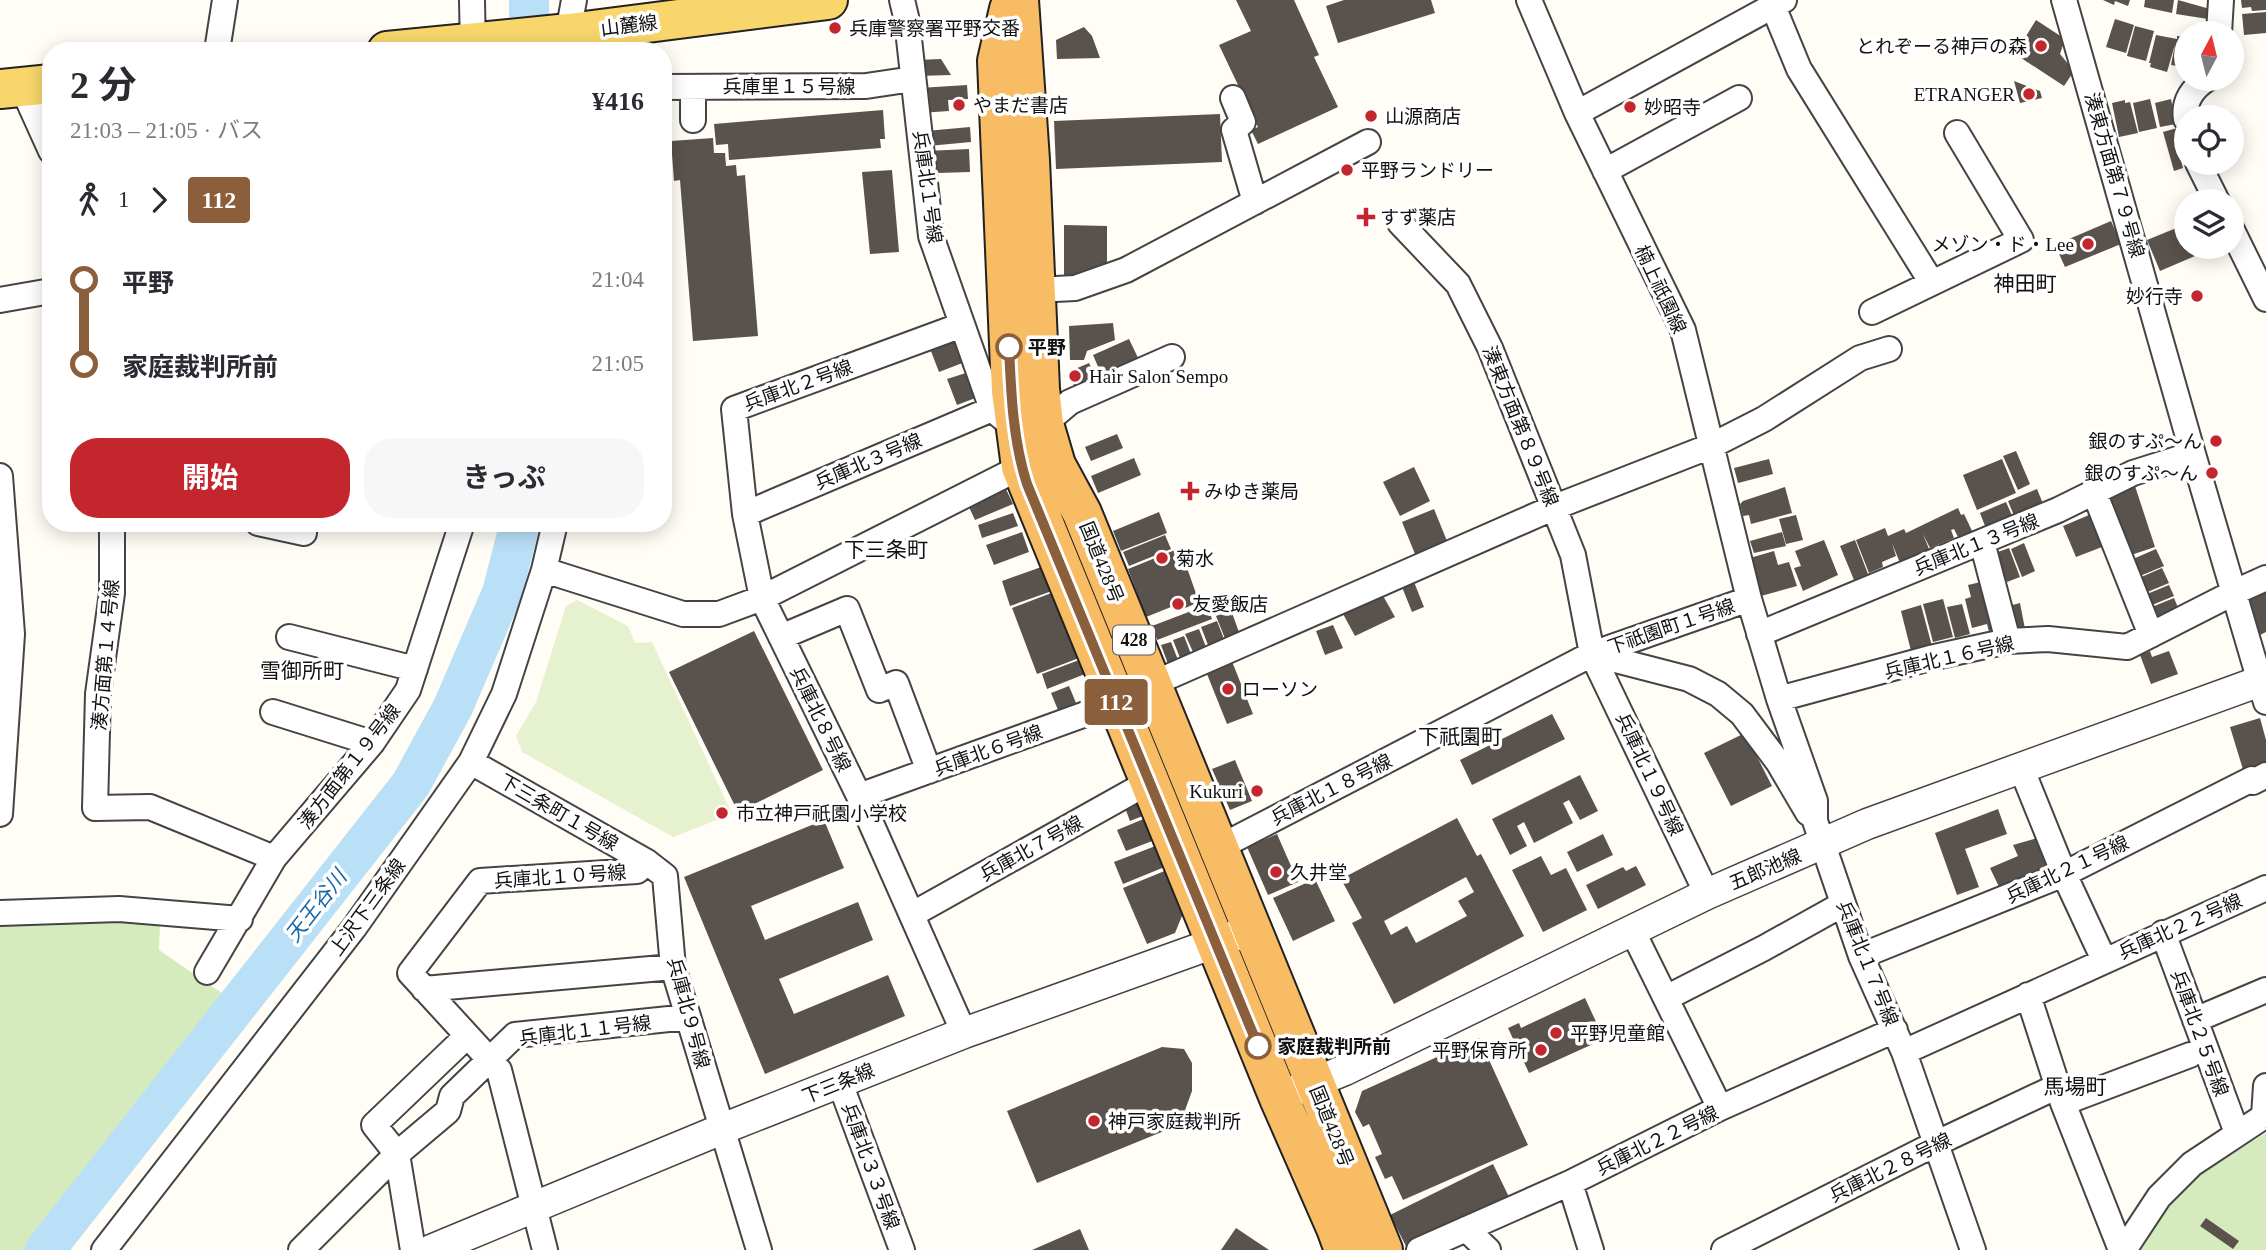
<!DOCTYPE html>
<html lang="ja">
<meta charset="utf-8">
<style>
:root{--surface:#fff;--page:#f7f7f7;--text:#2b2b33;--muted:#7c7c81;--accent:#c4262e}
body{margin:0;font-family:"Times New Roman","Noto Sans JP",serif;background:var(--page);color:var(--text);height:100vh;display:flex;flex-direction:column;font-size:26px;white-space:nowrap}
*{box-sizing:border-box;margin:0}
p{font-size:23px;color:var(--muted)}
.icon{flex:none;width:38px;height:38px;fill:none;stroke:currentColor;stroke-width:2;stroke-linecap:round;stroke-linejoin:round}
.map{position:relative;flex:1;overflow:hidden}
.drawer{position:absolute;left:42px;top:42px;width:630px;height:490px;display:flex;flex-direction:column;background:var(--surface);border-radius:28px;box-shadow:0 4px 18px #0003}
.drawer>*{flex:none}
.badge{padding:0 14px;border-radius:5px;font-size:24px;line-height:46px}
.needle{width:46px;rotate:7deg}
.fabs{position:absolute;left:2174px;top:21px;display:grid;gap:14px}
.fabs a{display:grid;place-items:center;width:70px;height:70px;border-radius:50%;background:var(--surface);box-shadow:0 4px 18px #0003;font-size:35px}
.map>.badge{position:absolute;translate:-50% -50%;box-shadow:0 0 0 4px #fff}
.legs{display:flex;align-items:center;gap:10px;height:77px;padding:0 28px;font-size:23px}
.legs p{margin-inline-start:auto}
.head{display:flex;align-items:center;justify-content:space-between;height:119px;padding:0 28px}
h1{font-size:38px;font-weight:700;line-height:52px}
.cta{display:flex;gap:14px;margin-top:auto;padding:14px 28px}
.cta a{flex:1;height:80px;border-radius:28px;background:var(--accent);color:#fff;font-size:28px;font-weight:700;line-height:80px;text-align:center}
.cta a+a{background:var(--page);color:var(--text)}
ul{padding:0 28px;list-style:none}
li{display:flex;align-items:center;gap:24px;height:84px;font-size:26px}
li i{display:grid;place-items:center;width:10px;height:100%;margin:0 9px;background:currentColor}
li i::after{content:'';width:18px;height:18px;margin:-9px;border:5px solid;border-radius:50%;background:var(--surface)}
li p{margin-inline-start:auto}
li:first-child i{background:linear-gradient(#0000 50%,currentColor 0)}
li:last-child i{background:linear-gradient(currentColor 50%,#0000 0)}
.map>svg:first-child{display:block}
.green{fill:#d5ebbd}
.pitch{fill:#e6f2cf}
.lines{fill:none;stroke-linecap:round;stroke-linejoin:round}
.river{stroke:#b9e0f7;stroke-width:40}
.building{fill:#5a524d;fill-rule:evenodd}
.minor-casing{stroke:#444;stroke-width:28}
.tertiary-casing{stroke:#444;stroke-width:33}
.primary-casing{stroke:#222;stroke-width:42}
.trunk-casing{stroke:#222;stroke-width:42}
.minor{stroke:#fff;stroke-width:24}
.tertiary{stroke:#fff;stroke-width:30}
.primary{stroke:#f9d66b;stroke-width:38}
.trunk{stroke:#f7bc64;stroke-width:38}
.line-1-casing{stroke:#fff;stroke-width:16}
.line-1{stroke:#8b5e3c;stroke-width:10}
.poi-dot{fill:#c4262e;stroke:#fff;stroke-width:2.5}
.stop-1-dot{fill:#fff;stroke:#8b5e3c;stroke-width:3.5}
.labels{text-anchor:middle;stroke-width:7;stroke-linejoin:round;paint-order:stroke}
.shield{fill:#fff;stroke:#585858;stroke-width:2}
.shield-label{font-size:18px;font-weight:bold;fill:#111}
.street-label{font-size:19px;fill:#111;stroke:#fff}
.poi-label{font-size:19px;fill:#111;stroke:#fff;text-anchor:start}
.stop-label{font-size:19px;font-weight:bold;fill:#111;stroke:#fff;text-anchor:start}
.neighbourhood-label{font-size:21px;fill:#111;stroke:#fff}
.water-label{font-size:21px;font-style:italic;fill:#1768a6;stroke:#fff}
</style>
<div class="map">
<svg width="2266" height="1250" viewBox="0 0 2266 1250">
<rect width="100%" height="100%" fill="#fffdf5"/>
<path class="green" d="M119 917 160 923 159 950 229 998 37 1250H0V923Z
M2266 1133V1250H2141L2161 1216 2197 1175Z"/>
<path class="pitch" d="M577 600 628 626 635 643 652 642 732 814 673 837 522 752 516 736 536 702 566 606Z"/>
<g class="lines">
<path class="river" d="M529 51V0
M45 1250 411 784 453 707 502 593 520 523"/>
</g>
<path class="building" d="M1236 0H1294L1319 55 1314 57 1338 107 1258 144 1251 130 1258 127 1219 45 1251 31Z
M1344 0H1431L1435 13 1338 43 1326 6Z
M2103 0H2130L2128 6 2115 1 2114 5Z
M2145 0H2174L2172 13 2144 7Z
M2178 0 2210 9 2208 19 2176 14Z
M2241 0H2266V10L2252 11 2251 7 2242 8Z
M2266 12V33L2244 35 2242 14Z
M2115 19 2134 25 2126 53 2106 47Z
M2036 20 2065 39 2060 54 2074 71 2064 86 2015 54Z
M2135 26 2154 31 2146 61 2127 56Z
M1084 27 1092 36 1100 58 1057 59 1056 40Z
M2194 27 2210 29 2209 33H2193Z
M2156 35 2177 39V36L2186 37V67L2171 65 2175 44 2167 72 2150 67 2151 63H2149Z
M941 59 951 75 917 76 916 60Z
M2014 81 2040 91 2042 98 2020 103Z
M967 85 968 99 948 100 949 111 920 113 919 88Z
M2150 99 2157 128 2139 132 2133 103Z
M2171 99 2176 124 2160 127 2155 103Z
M2125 100V103L2130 102 2138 133 2119 137 2112 103Z
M883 110 885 139H880L881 148 729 160 728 144 716 145 714 124Z
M1220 114 1222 162 1056 169 1054 121Z
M970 127 971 142 928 146 926 131Z
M2177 128 2180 140 2176 141 2177 147 2186 144V160L2181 161 2183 168 2174 171 2163 132Z
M713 138 714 153H725L726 166 736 165 737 176 745 175 758 336 693 341 680 180 674 181 671 141Z
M969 149 970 172 937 173V170H926V151Z
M892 170 899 252 870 254 862 172Z
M2111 221 2121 244 2065 267 2055 245Z
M2186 224V247H2207L2209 250 2160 271 2147 240Z
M1064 225 1107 226V267L1064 281Z
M1113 323 1115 340 1087 351 1084 360H1070L1069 326Z
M955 336 965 362 939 372 929 346Z
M1129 339 1140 362 1103 378 1093 355Z
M1089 363 1097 380 1076 390 1068 372Z
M969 372 978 397 957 405 947 379Z
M1117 434 1123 448 1091 461 1085 447Z
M2016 451 2030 484 2018 490 2003 456Z
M1134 458 1141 475 1098 493 1091 476Z
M1769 459 1773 474 1738 483 1734 468Z
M2002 459 2016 493 1977 510 1963 475Z
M1414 467 1430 501 1400 516 1383 482Z
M2135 486 2155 547 2128 556 2104 496Z
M1785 487 1792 513 1751 524 1749 515 1743 516 1740 504 1743 501Z
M1006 489 1013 504 975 520 968 505Z
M2037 489 2046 511 2017 523 2008 501Z
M2006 502 2014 520 1987 531 1980 513Z
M1958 508 1961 515 1964 514 1974 535 1960 541 1954 529 1951 530 1954 538 1930 548 1923 534 1931 554 1902 568 1892 543 1896 556 1882 562 1883 567 1869 573 1856 540 1885 528 1888 536 1904 529 1906 533Z
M1434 509 1447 541 1415 554 1402 522Z
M1159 512 1167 533 1121 551 1113 531Z
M1013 513 1018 526 982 538 978 525Z
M1796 515 1803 540 1786 544 1779 519Z
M2089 515 2102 547 2076 557 2063 526Z
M1022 532 1029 552 994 565 986 545Z
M1782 532 1786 546 1754 553 1750 541Z
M1165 535 1171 549 1129 566 1123 552Z
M1824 540 1838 575 1803 591 1794 568 1801 566 1795 551Z
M1855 540 1868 574 1854 580 1840 546Z
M2024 543 2035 571 2022 577 2011 549Z
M1180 548 1199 602 1183 609 1181 603 1146 617 1128 569Z
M2009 548 2020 577 2007 582 1995 553Z
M2156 549 2164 566 2140 576 2133 559Z
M1774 551 1778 565 1789 562 1797 586 1761 596 1750 558Z
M1044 566 1052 591 1010 606 1002 581Z
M2162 568 2169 583 2145 593 2139 578Z
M1989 580 2001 629 1989 632 1987 624 1972 628 1965 599 1971 597 1968 585Z
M1414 582 1424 607 1412 612 1402 587Z
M2169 585 2174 596 2152 605 2147 594Z
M2266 589V632L2260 635 2248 596Z
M1054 592 1079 658 1037 674 1012 608Z
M1382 594 1395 617 1355 636 1342 612Z
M2174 598 2179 610 2153 623 2147 609Z
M1943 599 1953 637 1933 642 1923 604Z
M2020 603 2025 629 2012 632 2005 607Z
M1962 604 1970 634 1955 638 1947 607Z
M1207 605 1212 619 1157 640 1152 626Z
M1921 605 1933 650 1912 655 1901 611Z
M1231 610 1240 635 1226 641 1216 616Z
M1217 621 1224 639 1208 645 1201 627Z
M1333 625 1343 648 1325 655 1316 631Z
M1199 629 1206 647 1193 652 1185 634Z
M754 631 823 770 738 812 669 672Z
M1184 636 1191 654 1180 658 1173 640Z
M1171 642 1178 660 1168 664 1161 645Z
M2150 651 2152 657 2169 651 2178 674 2151 684 2140 655Z
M1229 654 1253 714 1227 724 1203 664Z
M1079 660 1085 674 1047 689 1042 674Z
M1069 686 1076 703 1058 710 1051 693Z
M1552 714 1565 739 1472 785 1460 760Z
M2260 718 2266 740V767L2245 776 2230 727Z
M1745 733 1772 786 1731 806 1704 753Z
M1235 760 1252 801 1230 810 1212 769Z
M1580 775 1598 811 1580 820 1569 800 1563 803 1573 823 1534 843 1524 822 1517 826 1527 846 1510 855 1492 819Z
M1137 794 1145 815 1130 821 1122 800Z
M1998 809 2007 834 1965 849 1979 887 1957 895 1935 833Z
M1146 818 1155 840 1126 851 1117 830Z
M1457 818 1477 856 1481 854 1524 936 1394 1004 1352 923 1362 918 1341 879ZM1466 877 1474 892 1458 901 1467 916 1416 943 1407 926 1391 935 1384 921Z
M824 820 844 868 751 906 765 940 858 902 873 940 779 979 794 1014 888 975 905 1016 765 1074 684 877Z
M1277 834 1298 882 1268 895 1247 847Z
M1603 834 1613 855 1577 872 1567 852Z
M2037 838 2051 870 2001 891 1990 868 2018 856 2013 845Z
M1158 845 1167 866 1123 884 1114 862Z
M1541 856 1551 875 1566 868 1587 910 1543 932 1512 870Z
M1636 866 1646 885 1598 909 1586 885 1623 867 1626 871Z
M1167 870 1184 911 1175 933 1147 944 1123 888Z
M1315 879 1335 921 1293 941 1273 898Z
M1585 998 1604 1039 1529 1073 1508 1028 1519 1023 1521 1028Z
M1479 1038 1528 1145 1403 1200 1392 1176 1385 1179 1375 1157 1382 1154 1369 1124 1363 1127 1355 1112 1362 1091Z
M1162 1047 1184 1049 1192 1063V1091L1184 1113 1169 1129 1037 1183 1007 1111Z
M1493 1164 1509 1197 1407 1248 1390 1215Z
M2206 1218 2239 1241 2233 1249 2200 1226Z
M1236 1228 1269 1250H1221Z
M1080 1229 1089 1250H1032Z"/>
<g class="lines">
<g class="minor-casing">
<path id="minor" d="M472 0 473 51
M902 0 907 21 931 236 992 409 1016 429 1044 424 1070 402 1172 357
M1529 0 1577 113 1683 330 1749 599 1779 699 1815 801V821L1861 956 1904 1052 1973 1250
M2064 0 2193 454 2266 702
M1773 6 1799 69 1932 283
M2219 33 2221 0
M566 44 574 0
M217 51 225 0
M22 87 51 151
M663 87 866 86 913 79
M1233 98 1243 122 1234 130 1255 202
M1577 113 1784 0
M2186 119C2183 101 2193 88 2207 79
M693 120V87
M2198 163 2217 201
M1605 171 1739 98
M1400 223 1458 284 1490 348 1573 555 1592 654 1707 894
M2231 228 2266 299
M1036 290 1075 288 1126 270 1368 142
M0 300 51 291
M1872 312 2021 240 1957 133
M962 325 734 409 745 514 762 598 859 796 964 1033
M0 476 12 634 0 814
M2094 492 2151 635
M745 514 992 409
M112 523V593L98 694 95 808 150 807 274 858
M258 523 304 533
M1982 542 2008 641
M544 570 683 614H719L762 598 1021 467
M1759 634 2058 510 2133 473 2193 454
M289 637 415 669
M781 637 847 609 879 690 896 683 929 771
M1592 654 1689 679 1718 694 1742 714 1778 762 1808 813
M1152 684 1555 507 1711 446 1764 419 1860 358 1889 349
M1779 699 1930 658 2008 641 2048 639 2127 647 2235 592 2266 578
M273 712 372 743
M471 762 647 862 665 876 673 967 759 1250
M2022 770 2064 874 2104 960
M859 796 1116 703
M1218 848 1592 654 1749 599
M0 913 119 909 240 919
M913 914 1149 782
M1633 932 1720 1108
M2163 933 2237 1133
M1861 956 2064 874 2252 779 2253 782 2266 775
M207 972 274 858 372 743 408 690 462 523
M424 989 673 967
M2028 995 2063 1103 2121 1250
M1666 998 1764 948 1843 904
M2195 1020 2266 990
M1904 1052 2266 888
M840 1083 902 1250
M2063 1103 2190 1055
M2264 1116 2266 1086
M1570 1183 1591 1250
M1466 1229 1488 1250
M104 1250 354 928 471 762 504 694 544 570 555 523
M301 1250 397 1154 374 1125 467 1036
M413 1250 397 1154 448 1111 452 1096 515 1035 688 1017
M545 1250 499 1070 410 973 480 881 637 871 647 862
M1419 1250 1570 1183 1720 1108 1895 1030
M1724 1250 1937 1143 2058 1086
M2124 1250 2159 1197 2192 1164 2266 1115"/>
</g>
<g class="tertiary-casing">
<path id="tertiary" d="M1294 1091 1345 1070 1707 894 1867 824 2266 679
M431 1250 722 1129 964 1033 1234 936"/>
</g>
<g class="primary-casing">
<path id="primary" d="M387 51 569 33 828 0
M0 89 51 84"/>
</g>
<g class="trunk-casing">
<path id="trunk" d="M1019 0 1030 160 1040 389 1044 424 1056 465 1082 513 1383 1250
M1009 9 997 61 1011 391 1021 467 1279 1098 1336 1228 1344 1250"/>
</g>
<use href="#minor" class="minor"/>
<use href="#tertiary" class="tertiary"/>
<use href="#primary" class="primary"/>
<use href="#trunk" class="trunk"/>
</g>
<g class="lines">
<g class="line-1-casing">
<path id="line-1" d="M1009 347C1011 393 1013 441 1027 484L1258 1046"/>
</g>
<use href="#line-1" class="line-1"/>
</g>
<g class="poi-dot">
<circle cx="835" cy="28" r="7"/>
<circle cx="2041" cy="46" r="7"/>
<circle cx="2029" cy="94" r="7"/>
<circle cx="959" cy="105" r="7"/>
<circle cx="1630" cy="107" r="7"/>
<circle cx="1371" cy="116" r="7"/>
<circle cx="1347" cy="170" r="7"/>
<path d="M1362.5 206.5h7v7h7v7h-7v7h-7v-7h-7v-7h7z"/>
<circle cx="2088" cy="244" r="7"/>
<circle cx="2197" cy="296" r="7"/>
<circle cx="1075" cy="376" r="7"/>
<circle cx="2216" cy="441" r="7"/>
<circle cx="2212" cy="473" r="7"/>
<path d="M1186.5 480.5h7v7h7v7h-7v7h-7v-7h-7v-7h7z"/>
<circle cx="1162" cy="558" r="7"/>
<circle cx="1178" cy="604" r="7"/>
<circle cx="1228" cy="689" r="7"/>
<circle cx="1257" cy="791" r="7"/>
<circle cx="722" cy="813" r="7"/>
<circle cx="1276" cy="872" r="7"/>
<circle cx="1556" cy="1033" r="7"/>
<circle cx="1541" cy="1050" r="7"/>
<circle cx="1094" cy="1121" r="7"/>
</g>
<g class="stop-1-dot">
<circle cx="1009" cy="347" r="12"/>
<circle cx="1258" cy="1046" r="12"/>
</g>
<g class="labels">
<rect class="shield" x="1113" y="625.5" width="42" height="29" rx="5"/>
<g class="shield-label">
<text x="1134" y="646">428</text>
</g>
<g class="street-label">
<text transform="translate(629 25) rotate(-7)" y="7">山麓線</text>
<text x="789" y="93">兵庫里１５号線</text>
<text transform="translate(2115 175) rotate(74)" y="7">湊東方面第７９号線</text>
<text transform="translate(928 187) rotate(82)" y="7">兵庫北１号線</text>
<text transform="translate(1661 289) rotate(65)" y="7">楠上祇園線</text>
<text transform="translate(798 385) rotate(-20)" y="7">兵庫北２号線</text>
<text transform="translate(1521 426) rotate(68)" y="7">湊東方面第８９号線</text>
<text transform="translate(868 461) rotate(-23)" y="7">兵庫北３号線</text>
<text transform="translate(1976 544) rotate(-22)" y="7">兵庫北１３号線</text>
<text transform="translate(1102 562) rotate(68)" y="7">国道428号</text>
<text transform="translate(1671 626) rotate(-19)" y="7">下祇園町１号線</text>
<text transform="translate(105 655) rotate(-85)" y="7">湊方面第１４号線</text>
<text transform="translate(1949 657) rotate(-13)" y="7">兵庫北１６号線</text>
<text transform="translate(821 719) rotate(64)" y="7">兵庫北８号線</text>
<text transform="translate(988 750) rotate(-20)" y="7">兵庫北６号線</text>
<text transform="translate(349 766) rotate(-52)" y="7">湊方面第１９号線</text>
<text transform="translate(1650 774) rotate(65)" y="7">兵庫北１９号線</text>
<text transform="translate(1331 789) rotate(-27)" y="7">兵庫北１８号線</text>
<text transform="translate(559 812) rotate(30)" y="7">下三条町１号線</text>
<text transform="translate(1031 848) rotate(-29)" y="7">兵庫北７号線</text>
<text transform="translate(1765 869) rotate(-23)" y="7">五郎池線</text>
<text transform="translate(2067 869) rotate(-25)" y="7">兵庫北２１号線</text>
<text transform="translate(560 876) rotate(-4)" y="7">兵庫北１０号線</text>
<text transform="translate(367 907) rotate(-54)" y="7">上沢下三条線</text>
<text transform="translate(2180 926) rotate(-24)" y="7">兵庫北２２号線</text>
<text transform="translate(1868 963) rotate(68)" y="7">兵庫北１７号線</text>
<text transform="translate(689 1013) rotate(75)" y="7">兵庫北９号線</text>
<text transform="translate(585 1030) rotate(-7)" y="7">兵庫北１１号線</text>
<text transform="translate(2200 1033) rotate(70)" y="7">兵庫北２５号線</text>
<text transform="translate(838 1083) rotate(-22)" y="7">下三条線</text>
<text transform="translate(1332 1126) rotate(68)" y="7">国道428号</text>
<text transform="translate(1657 1140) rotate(-26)" y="7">兵庫北２２号線</text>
<text transform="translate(871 1166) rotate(70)" y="7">兵庫北３３号線</text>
<text transform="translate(1890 1167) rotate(-26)" y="7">兵庫北２８号線</text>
</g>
<g class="poi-label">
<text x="849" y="35">兵庫警察署平野交番</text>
<text x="2027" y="53" text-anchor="end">とれぞーる神戸の森</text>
<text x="2015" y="101" text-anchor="end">ETRANGER</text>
<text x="973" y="112">やまだ書店</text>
<text x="1644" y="114">妙昭寺</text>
<text x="1385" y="123">山源商店</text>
<text x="1361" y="177">平野ランドリー</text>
<text x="1380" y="224">すず薬店</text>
<text x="2074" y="251" text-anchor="end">メゾン・ド・Lee</text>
<text x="2183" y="303" text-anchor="end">妙行寺</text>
<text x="1089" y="383">Hair Salon Sempo</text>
<text x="2202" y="448" text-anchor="end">銀のすぷ～ん</text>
<text x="2198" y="480" text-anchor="end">銀のすぷ〜ん</text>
<text x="1204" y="498">みゆき薬局</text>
<text x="1176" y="565">菊水</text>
<text x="1192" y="611">友愛飯店</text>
<text x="1242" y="696">ローソン</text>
<text x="1243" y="798" text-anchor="end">Kukuri</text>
<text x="736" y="820">市立神戸祇園小学校</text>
<text x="1290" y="879">久井堂</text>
<text x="1570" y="1040">平野児童館</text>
<text x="1527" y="1057" text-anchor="end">平野保育所</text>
<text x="1108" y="1128">神戸家庭裁判所</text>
</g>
<g class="stop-label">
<text x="1028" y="354">平野</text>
<text x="1277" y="1053">家庭裁判所前</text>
</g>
<g class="neighbourhood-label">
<text x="2025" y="291">神田町</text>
<text x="886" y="557">下三条町</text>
<text x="302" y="678">雪御所町</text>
<text x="1460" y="744">下祇園町</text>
<text x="2075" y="1094">馬場町</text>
</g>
<g class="water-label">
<text transform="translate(316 906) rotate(-52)" y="7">天王谷川</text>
</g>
</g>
</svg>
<div class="fabs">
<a><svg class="needle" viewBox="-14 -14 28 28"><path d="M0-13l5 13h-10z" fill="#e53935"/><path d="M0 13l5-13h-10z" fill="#7c7c81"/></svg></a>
<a><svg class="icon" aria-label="locate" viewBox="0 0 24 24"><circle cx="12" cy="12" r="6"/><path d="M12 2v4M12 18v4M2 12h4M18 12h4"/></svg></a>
<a><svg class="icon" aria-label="layers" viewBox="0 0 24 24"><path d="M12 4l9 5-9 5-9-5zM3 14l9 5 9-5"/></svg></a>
</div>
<b class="badge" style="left:1116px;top:702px;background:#8b5e3c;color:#fff">112</b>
<section class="drawer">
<div class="head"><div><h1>2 分</h1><p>21:03 – 21:05 · バス</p></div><b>¥416</b></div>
<div class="legs"><svg class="icon" aria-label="walk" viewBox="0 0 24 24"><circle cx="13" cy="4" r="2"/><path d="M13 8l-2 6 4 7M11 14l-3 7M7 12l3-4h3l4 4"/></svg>1<svg class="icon" aria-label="forward" viewBox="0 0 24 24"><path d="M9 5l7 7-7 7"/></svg><b class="badge" style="background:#8b5e3c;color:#fff">112</b></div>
<ul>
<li><i style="color:#8b5e3c"></i><b>平野</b><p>21:04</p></li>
<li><i style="color:#8b5e3c"></i><b>家庭裁判所前</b><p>21:05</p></li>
</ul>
<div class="cta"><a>開始</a><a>きっぷ</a></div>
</section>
</div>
